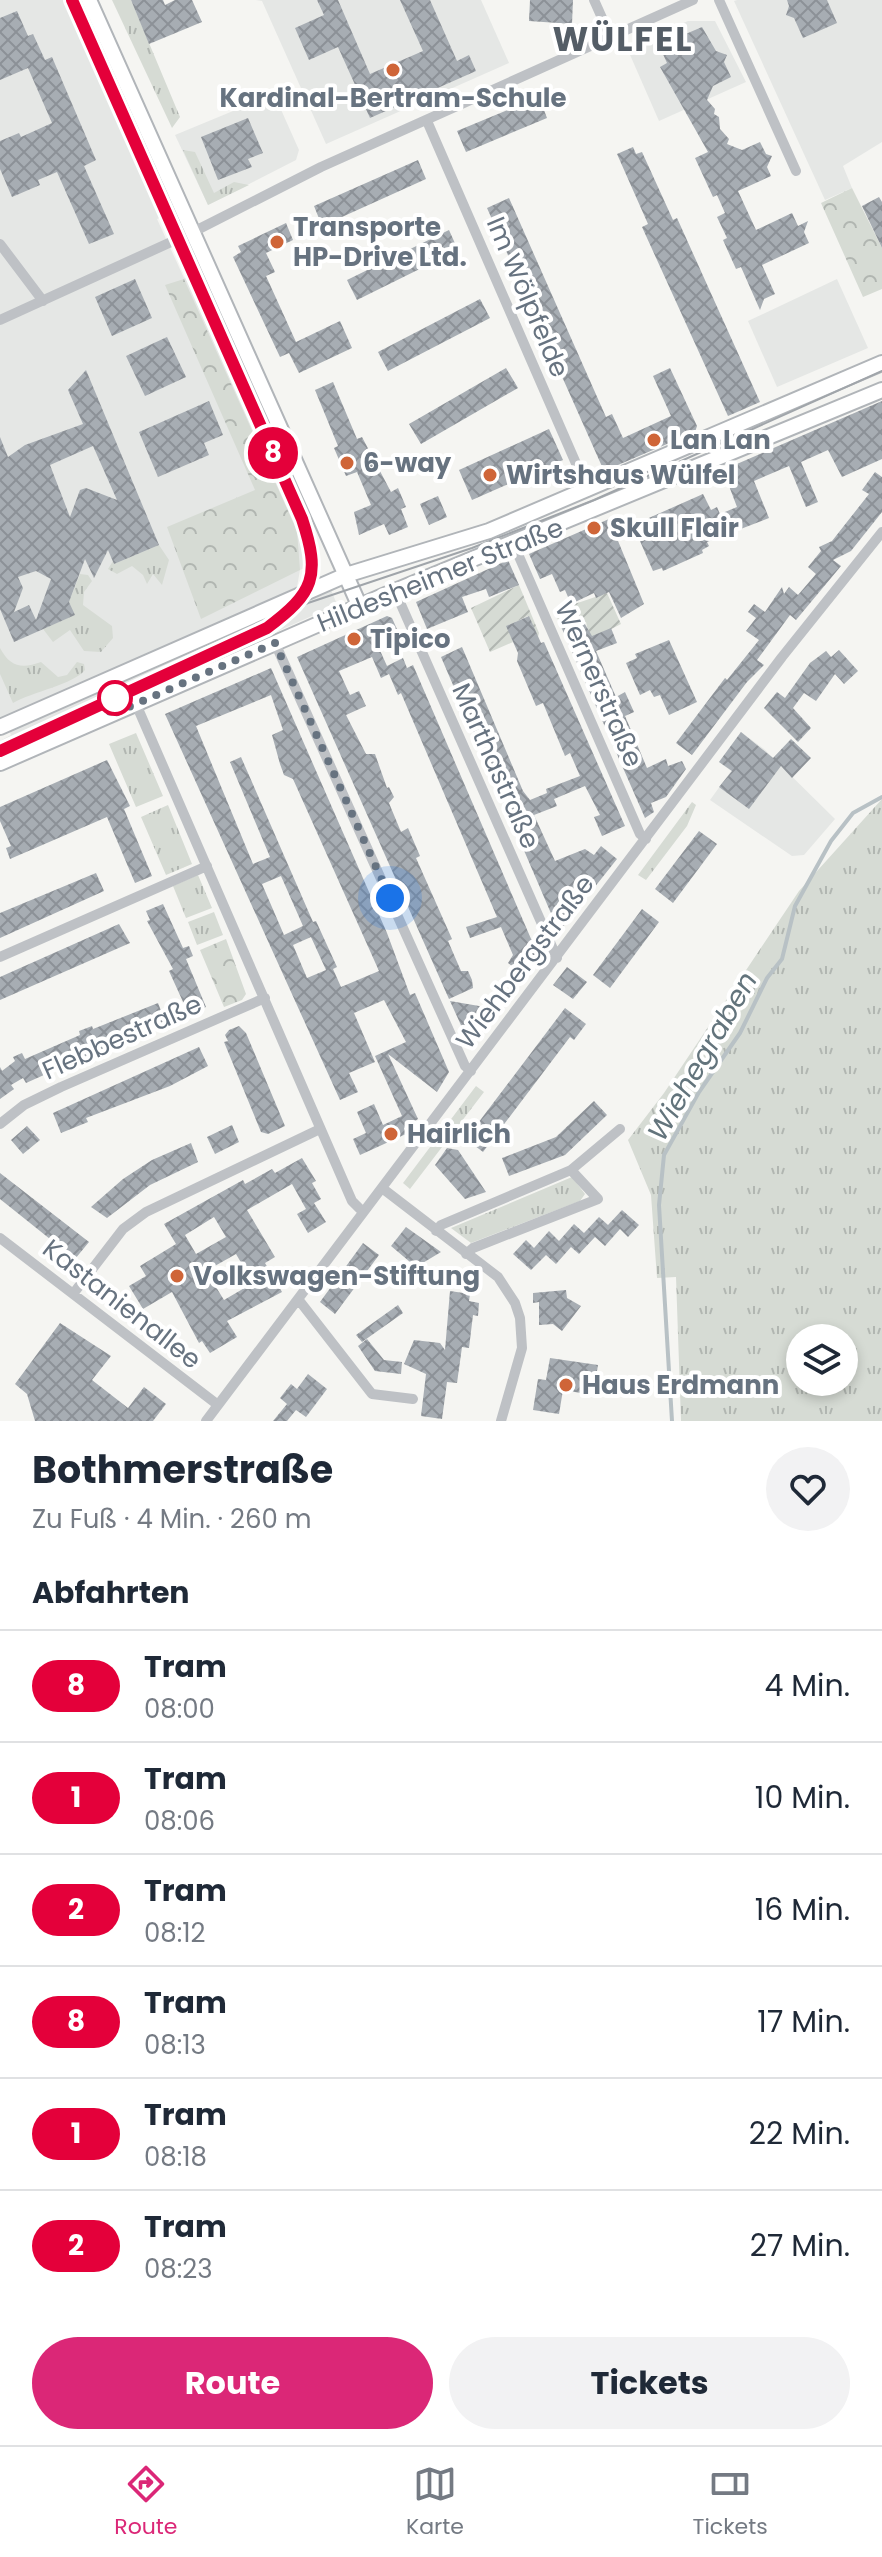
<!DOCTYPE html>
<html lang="de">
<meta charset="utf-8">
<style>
:root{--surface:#fff;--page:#f2f2f3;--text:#1f2937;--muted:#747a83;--line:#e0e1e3;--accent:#db2777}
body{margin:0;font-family:Poppins,sans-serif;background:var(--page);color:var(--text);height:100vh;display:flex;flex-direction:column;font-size:30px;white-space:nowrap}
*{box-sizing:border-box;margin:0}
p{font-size:26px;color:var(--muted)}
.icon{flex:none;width:44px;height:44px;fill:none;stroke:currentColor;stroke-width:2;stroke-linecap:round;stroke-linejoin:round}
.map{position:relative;height:1421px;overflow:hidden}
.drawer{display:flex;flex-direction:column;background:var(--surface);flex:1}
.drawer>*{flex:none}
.badge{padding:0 16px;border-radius:26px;font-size:28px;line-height:52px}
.controls{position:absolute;left:786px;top:1324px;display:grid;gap:16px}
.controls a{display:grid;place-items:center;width:72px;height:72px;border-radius:50%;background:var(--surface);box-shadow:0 4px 12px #0003;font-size:40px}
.you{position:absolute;width:40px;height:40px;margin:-20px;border:6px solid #fff;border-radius:50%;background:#1a73e8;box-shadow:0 0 0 12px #1a73e833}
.map>.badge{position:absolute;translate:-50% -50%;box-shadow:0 0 0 4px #fff}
h2{padding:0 32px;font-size:30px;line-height:72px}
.round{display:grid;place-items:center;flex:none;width:84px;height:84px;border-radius:42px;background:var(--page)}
.summary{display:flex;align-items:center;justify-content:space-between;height:136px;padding:0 32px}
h1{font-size:38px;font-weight:700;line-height:60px}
.button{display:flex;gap:16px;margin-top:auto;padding:16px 32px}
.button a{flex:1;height:92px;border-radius:48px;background:var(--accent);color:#fff;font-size:32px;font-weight:700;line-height:92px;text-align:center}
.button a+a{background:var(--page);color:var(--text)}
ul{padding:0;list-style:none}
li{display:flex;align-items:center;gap:24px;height:112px;padding:0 32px;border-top:2px solid var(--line)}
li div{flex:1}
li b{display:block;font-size:30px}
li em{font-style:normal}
li .badge{min-width:88px;font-weight:700;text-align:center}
.dock{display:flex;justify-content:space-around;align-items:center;height:112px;border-top:2px solid var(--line);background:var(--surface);font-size:22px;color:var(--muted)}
.dock a{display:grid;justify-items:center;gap:4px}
.dock .on{color:var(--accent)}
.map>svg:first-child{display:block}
.built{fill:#e5e7e5}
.grass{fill:url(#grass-tufts);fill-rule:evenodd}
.forest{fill:url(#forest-crowns)}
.garden{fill:url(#garden-furrows)}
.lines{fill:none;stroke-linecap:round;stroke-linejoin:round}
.stream{stroke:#b8c1c5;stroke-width:4}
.building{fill:url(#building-cross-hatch);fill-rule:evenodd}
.secondary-casing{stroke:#b1b5b9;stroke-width:18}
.street{stroke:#bec1c5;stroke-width:10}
.secondary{stroke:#fff;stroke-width:14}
.tram{stroke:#a0a5aa;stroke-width:2}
.line-casing{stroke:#fff;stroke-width:18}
.line{stroke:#e4003a;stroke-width:12}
.walk{stroke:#677380;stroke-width:8;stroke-dasharray:0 14.4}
.poi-dot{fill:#cf6538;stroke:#fff;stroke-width:3}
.stop-dot{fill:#fff;stroke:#e4003a;stroke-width:4}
.labels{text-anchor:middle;stroke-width:8;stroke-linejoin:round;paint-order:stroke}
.poi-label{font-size:26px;font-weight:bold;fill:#677380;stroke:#fff;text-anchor:start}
.street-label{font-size:26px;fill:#677380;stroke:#fff}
.water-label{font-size:28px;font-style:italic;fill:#63747c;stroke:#fff}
.district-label{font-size:34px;font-weight:bold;letter-spacing:2px;fill:#545d66;stroke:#fff}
</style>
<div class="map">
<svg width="882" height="1421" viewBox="0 0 882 1421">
<defs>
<pattern id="grass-tufts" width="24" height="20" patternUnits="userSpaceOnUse" patternTransform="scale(2)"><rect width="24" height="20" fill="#d6dbd4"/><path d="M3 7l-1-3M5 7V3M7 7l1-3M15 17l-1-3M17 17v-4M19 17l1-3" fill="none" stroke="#b1b6b1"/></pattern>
<pattern id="forest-crowns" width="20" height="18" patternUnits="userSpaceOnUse" patternTransform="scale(2)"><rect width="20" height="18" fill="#d6dbd4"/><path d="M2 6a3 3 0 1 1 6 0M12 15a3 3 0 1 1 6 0" fill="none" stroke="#b1b6b1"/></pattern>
<pattern id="garden-furrows" width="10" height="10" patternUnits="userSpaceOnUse" patternTransform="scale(2)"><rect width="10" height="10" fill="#d6dbd4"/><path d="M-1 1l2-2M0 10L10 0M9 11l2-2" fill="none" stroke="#b1b6b1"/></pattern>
<pattern id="building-cross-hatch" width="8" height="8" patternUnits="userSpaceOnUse" patternTransform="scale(2)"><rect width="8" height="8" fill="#a7adb3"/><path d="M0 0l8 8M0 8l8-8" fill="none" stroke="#8c9197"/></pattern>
</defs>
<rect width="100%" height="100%" fill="#f5f5f2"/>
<path class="built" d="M0 0H78L173 212 157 219 184 278 199 272 318 542V562L300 570 297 587 0 727Z
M256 0H481L509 63 326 144 262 1Z
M737 0H882V142L843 166 852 188 825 200 734 1Z
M688 21H715L746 82 659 121 627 48Z
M274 94 299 150 296 160 208 205 175 135Z
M837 279 868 348 777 387 748 321Z
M331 590 336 602 332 607 0 755V741L11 735 9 730 207 640Z
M741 732 764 749 835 819 804 855 792 856 710 800 731 771 719 762Z"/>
<path class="grass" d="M112 0H131L180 117 172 128Z
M183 150 195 152 214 193 234 182 249 185 208 205Z
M159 545 169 560 162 585 153 574 147 584 143 575 132 566 117 574 108 569 113 561 114 564Z
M80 574 88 575 92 581 84 592 83 605 112 626 113 638 101 652 84 651 70 630 53 642 43 629 74 615 69 602Z
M0 648C10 667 22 669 41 662L58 677 67 675 77 662 84 664 85 670C74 684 32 692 13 703L0 674Z
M136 733 163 796 136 807 109 744Z
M882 799V1421H681L676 1277 657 1278 651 1195 628 1140 664 1093 799 891ZM844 1338V1382H800V1338Z
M692 802 696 805 687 826 646 880 638 875Z
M168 805 192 864 166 875 141 817Z
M198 875 212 908 186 918 173 886Z
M214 912 223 935 197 945 188 922Z
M476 1086 484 1092 410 1189 403 1183Z
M572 1177 585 1194 580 1201 471 1243 451 1228Z"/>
<path class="forest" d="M852 188 882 248V289L863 297 821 203Z
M184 279 297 531 300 570 201 619 167 527 255 490 165 285Z
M226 939 246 994 242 1000 224 1007 200 950Z"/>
<path class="garden" d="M519 585 539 633 538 637 528 616 507 626 513 642 490 652 471 608Z
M607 593 621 624 590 640 586 622H582L579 614 559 622 554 611Z"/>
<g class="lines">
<path class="stream" d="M672 1421 659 1205 664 1155 699 1092 740 1033 767 978 782 959 795 906 831 841 853 813 882 797"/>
</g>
<path class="building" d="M131 0H163L165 5 175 0H192L202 22 149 44Z
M317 0H338L370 74 423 51 400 0H430L457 61 469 55 476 71 370 118 338 47 309 60 295 28 324 15Z
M530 0H573L572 24 529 21Z
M787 0H827L837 23 803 38 794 18 786 15 789 6Z
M17 11 28 36 33 34 45 60 52 57 96 160 84 166 114 234 89 244 57 172 38 180 40 185 12 197 0 169V141L19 133 21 137 52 123 28 68 0 80V18Z
M702 27 716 51 727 55 724 62 731 77 713 86 707 100 715 109 714 114 719 117 720 129 729 139 727 144 742 150 760 142 766 154 772 156 767 167 771 176 738 191 756 230 792 213 798 226 808 221 804 232 809 243 762 265 775 294 764 299 760 310 741 267 736 269 723 240 727 238 717 217 725 213 717 195 713 197 695 158 708 152 660 67 667 63 662 52 684 42 681 36Z
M539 97 547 118 466 152 457 131Z
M248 118 263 153 248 159 252 167 218 180 201 137Z
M633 147 636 154 642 152 673 220 677 218 760 402 728 416 642 227 648 224 617 154Z
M418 160 426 179 322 226 314 206Z
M879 197 882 202V248L862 206Z
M509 198 606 417 612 414 623 438 671 416 653 376 670 368 697 426 695 432 604 471 487 208Z
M286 223 293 240 266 253 275 272 266 276 296 342 340 321 352 348 299 373 289 353 280 357 233 257 241 252 238 246Z
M449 230 458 250 357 300 347 280Z
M135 279 152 318 112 336 95 297Z
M480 299 490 318 388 371 378 352Z
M167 337 186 377 145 396 126 356Z
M506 368 518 388 421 444 409 424Z
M86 370 159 545 114 564 108 550 94 578 85 559 69 602 75 615 14 642 0 609V437L8 457 25 445 83 424 68 390ZM93 446 117 500 86 488 80 490 70 517 50 465ZM36 571 51 579 36 620 29 605 14 612 23 588 18 577Z
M333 382 357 439 362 437 391 492 398 488 406 507 401 509 408 527 389 535 384 524 359 535 354 512 371 505 357 472 346 476 334 448 338 446 315 390Z
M209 401 223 435 204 443 209 455 158 477 139 432Z
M882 401V459L842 477 828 450 801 462 818 502 806 507 789 466 754 481 769 518 707 542 709 546 702 550 703 553 663 571 662 568 653 571 633 525 703 494 711 510 717 507 720 514 737 507 723 470Z
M549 429 563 460 472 500 459 470Z
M875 472 882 477V512L851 551 833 560 841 566 796 620 790 615 757 660 764 665 747 682 692 755 676 743 725 678 727 680 759 640 746 631 756 618 748 612 754 604 765 612 782 587 784 594 789 587 798 595 816 574 808 567 821 551 819 547 832 541 869 494 862 490Z
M438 496 447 517 429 525 420 504Z
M609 519 644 604 621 618 609 592 596 598 594 593 571 604 565 590 560 592 552 574 540 579 529 554Z
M508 560 519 585 489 597 486 589 462 597 468 612 427 629 416 602Z
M579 614 592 636 611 628 617 643 596 651 616 697 625 692 634 712 625 716 647 768 666 759 668 766 682 761 686 769 666 797 651 803 654 812 645 818 559 622Z
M387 616 392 618 400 636 378 646 387 666 403 658 407 668 413 665 538 955 525 976 508 963 513 955 501 927 470 938 466 927 497 917 401 693 398 695 389 674 381 678 372 657 339 671 350 695 359 691 366 706 346 715 366 754H375L387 788 389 787 394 797 389 803 401 832 408 828 420 856 416 858 452 939 448 941 461 971H468L472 980 473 988 449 999 297 657Z
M529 616 541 643 544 642 625 826 602 836 594 817 600 815 585 786 554 799 557 806 534 815 555 861 585 849 594 855 601 846 617 859 559 932 441 657 462 647 523 791 530 800 547 793 546 789 580 776 570 753 565 756 543 703 536 706 517 661 518 653 506 626Z
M669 640 697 702 669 715 660 695 654 697 650 690 640 695 626 663 637 658 635 654Z
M839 650 858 671 844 684 835 674 816 701 804 693 793 708 811 728 798 742 764 708 777 692 785 698 810 663 826 651 831 657Z
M271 668 387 933 410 995 415 993 449 1072 437 1092 388 1054 418 1119 404 1128 406 1134 360 1155 353 1139 366 1133 357 1112 374 1104 383 1125 402 1116 375 1056 406 1042 384 1000 354 1013 375 1062 349 1073 358 1092 340 1100 165 714ZM271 695 283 730 272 735 280 764 284 775 293 779 379 971 341 987 333 969 337 967 316 921 313 922 241 757 230 762 270 857 253 864 196 726ZM281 876 303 926 284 935 262 884ZM311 937 326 970 307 978 293 945Z
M741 732 773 758 791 739 811 758 792 778 781 766 749 809 719 787 732 771 719 762Z
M107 760 130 806 124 809 152 876 135 883 107 817 10 859 6 848 11 846 0 821V807Z
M699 831 717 844 673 903 655 889Z
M96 873 104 891 0 938V913Z
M163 904 183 948 189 946 193 956 186 959 206 1007 189 1015 169 971 173 969 147 921 150 920 146 911Z
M642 909 659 922 610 988 593 975Z
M119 924 130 943 0 1000V977Z
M567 967 587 982 573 999 553 985Z
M450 1001 479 1006 494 1018 480 1036 465 1034Z
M158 1003 165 1021 26 1083 23 1078 11 1085 14 1089 0 1099V1067L2 1071 15 1061 13 1057 22 1053 25 1059 80 1035 79 1031 92 1026 93 1029Z
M565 1008 586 1024 574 1040 570 1037 483 1152 466 1139Z
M239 1026 246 1033 285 1126 268 1134 261 1132 224 1042 228 1041 225 1035 229 1030Z
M199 1047 208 1066 170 1086 86 1118 88 1122 61 1133 53 1113Z
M594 1101 607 1115 565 1155 509 1176 502 1158 556 1137Z
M232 1125 239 1142 215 1154 207 1137Z
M27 1126 40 1140 23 1154 11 1140Z
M191 1143 198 1162 150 1185 107 1218 91 1207 123 1179 152 1160Z
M447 1148 458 1150 486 1192 465 1199 435 1165Z
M302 1158 316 1181 312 1183 321 1199 314 1203 326 1222 308 1233 297 1214 306 1209 292 1184 247 1210 275 1257 265 1263 282 1292 227 1321 237 1337 210 1353 202 1341 199 1343 172 1292 143 1309 129 1286 146 1276 140 1266 176 1244 164 1224 243 1180 245 1184 272 1169 275 1173ZM214 1217 226 1237 196 1254 185 1235ZM236 1254 253 1283 224 1300 206 1271Z
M0 1173 89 1242 75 1259 0 1199Z
M622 1210 639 1225 628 1237 620 1229 605 1246 595 1237 579 1254 571 1247 556 1264 546 1255 531 1270 513 1254 526 1240 534 1248 549 1231 559 1241 574 1224 584 1233 599 1217 608 1225Z
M406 1227 441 1252 416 1267 391 1246Z
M363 1243 379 1255 335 1314 320 1302Z
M566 1290 567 1298 581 1306 562 1331 553 1324 539 1325V1302L533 1303V1293Z
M450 1291 470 1294 469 1301 479 1303 478 1316 473 1315 469 1348 462 1347 457 1383 447 1382 442 1419 421 1416 426 1374 404 1364 414 1340 440 1343 445 1350Z
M398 1305 403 1313 362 1342 356 1335Z
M60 1323 111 1356 92 1380 128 1408 144 1387 166 1404 153 1421H35L27 1394 15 1384Z
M367 1339 384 1360 402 1362 401 1374 375 1371 358 1346Z
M550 1358 598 1365 593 1395 563 1390 559 1414 533 1410 538 1379 546 1380Z
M308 1374 327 1389 306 1417 296 1410 287 1421H273L287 1404 280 1398 291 1384 297 1389Z"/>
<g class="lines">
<g class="secondary-casing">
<path id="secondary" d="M89 0 360 607
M0 727 346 575 489 531 882 363
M0 763 383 596 882 390"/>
</g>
<path class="street" d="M594 0 611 38
M719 0 796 171
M427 121 588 491
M0 244 43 301
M0 320 193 232 321 167 693 0
M514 545 640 834 646 839
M395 591 557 958
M275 643 465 1066 471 1071
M136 704 352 1201 363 1212
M0 957 207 866
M0 1124 24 1105 61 1087 265 998
M382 1188 498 1277 515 1303 520 1318 522 1348 501 1421
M436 1231 441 1225 571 1170 620 1129
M0 1238 218 1405
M466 1254 473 1248 598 1199 571 1170
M73 1294 123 1229 146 1212 320 1129
M298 1299 372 1394 413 1399
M206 1421 782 657 882 532"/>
<use href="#secondary" class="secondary"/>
<path class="tram" d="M73 0 302 519C314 553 321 581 292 609
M0 744 308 603 472 548 594 500 882 371"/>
</g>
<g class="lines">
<g class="line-casing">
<path id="line" d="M0 751 267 628C314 593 321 576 302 519L72 0"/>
</g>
<use href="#line" class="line"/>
<path class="walk" d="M115 698 108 716 275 643 390 898"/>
</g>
<g class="poi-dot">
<circle cx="393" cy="70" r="8"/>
<circle cx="277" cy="242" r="8"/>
<circle cx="654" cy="440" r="8"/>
<circle cx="347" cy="463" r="8"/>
<circle cx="490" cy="475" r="8"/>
<circle cx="594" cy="528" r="8"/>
<circle cx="354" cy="639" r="8"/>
<circle cx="391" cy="1134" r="8"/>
<circle cx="177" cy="1276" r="8"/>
<circle cx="566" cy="1385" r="8"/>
</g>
<circle class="stop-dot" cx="115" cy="698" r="16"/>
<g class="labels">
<g class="poi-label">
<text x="393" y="107" text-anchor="middle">Kardinal-Bertram-Schule</text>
<text x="293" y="236">Transporte<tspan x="293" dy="30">HP-Drive Ltd.</tspan></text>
<text x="670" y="449">Lan Lan</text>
<text x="363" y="472">6-way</text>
<text x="506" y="484">Wirtshaus Wülfel</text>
<text x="610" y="537">Skull Flair</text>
<text x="370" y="648">Tipico</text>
<text x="407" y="1143">Hairlich</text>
<text x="193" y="1285">Volkswagen-Stiftung</text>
<text x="582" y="1394">Haus Erdmann</text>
</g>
<g class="street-label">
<text transform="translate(528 297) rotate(67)" y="9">Im Wölpfelde</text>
<text transform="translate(440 575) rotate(-22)" y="9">Hildesheimer Straße</text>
<text transform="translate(599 684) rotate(66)" y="9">Wernerstraße</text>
<text transform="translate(496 766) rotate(66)" y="9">Marthastraße</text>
<text transform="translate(525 962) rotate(-53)" y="9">Wiehbergstraße</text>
<text transform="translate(122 1037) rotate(-24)" y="9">Flebbestraße</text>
<text transform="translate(122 1304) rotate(38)" y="9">Kastanienallee</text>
</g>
<g class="water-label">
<text transform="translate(702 1056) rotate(-60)" y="10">Wiehegraben</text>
</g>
<g class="district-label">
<text x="623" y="51">WÜLFEL</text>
</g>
</g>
</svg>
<div class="controls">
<a><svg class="icon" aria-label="layers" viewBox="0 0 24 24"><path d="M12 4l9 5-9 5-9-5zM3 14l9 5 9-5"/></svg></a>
</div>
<div class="you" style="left:390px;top:898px"></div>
<b class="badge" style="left:273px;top:453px;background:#e4003a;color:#fff">8</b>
</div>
<section class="drawer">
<div class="summary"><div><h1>Bothmerstraße</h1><p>Zu Fuß · 4 Min. · 260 m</p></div><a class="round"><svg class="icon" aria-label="heart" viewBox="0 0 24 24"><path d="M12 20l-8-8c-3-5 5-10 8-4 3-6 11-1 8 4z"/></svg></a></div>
<h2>Abfahrten</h2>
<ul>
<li><span class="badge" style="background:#e4003a;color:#fff">8</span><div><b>Tram</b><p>08:00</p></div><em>4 Min.</em></li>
<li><span class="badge" style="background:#e4003a;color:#fff">1</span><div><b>Tram</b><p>08:06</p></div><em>10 Min.</em></li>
<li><span class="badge" style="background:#e4003a;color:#fff">2</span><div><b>Tram</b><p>08:12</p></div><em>16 Min.</em></li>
<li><span class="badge" style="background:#e4003a;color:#fff">8</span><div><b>Tram</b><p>08:13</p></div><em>17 Min.</em></li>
<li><span class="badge" style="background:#e4003a;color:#fff">1</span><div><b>Tram</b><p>08:18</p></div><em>22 Min.</em></li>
<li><span class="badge" style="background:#e4003a;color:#fff">2</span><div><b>Tram</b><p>08:23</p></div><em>27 Min.</em></li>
</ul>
<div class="button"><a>Route</a><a>Tickets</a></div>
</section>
<nav class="dock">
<a class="on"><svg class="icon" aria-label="directions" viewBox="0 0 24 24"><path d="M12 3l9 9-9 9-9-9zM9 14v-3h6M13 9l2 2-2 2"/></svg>Route</a>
<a><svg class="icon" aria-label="map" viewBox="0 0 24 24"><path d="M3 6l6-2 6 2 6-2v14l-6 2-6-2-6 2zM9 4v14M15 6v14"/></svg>Karte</a>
<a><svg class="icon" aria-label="tickets" viewBox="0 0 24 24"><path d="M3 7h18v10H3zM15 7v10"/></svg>Tickets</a>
</nav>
